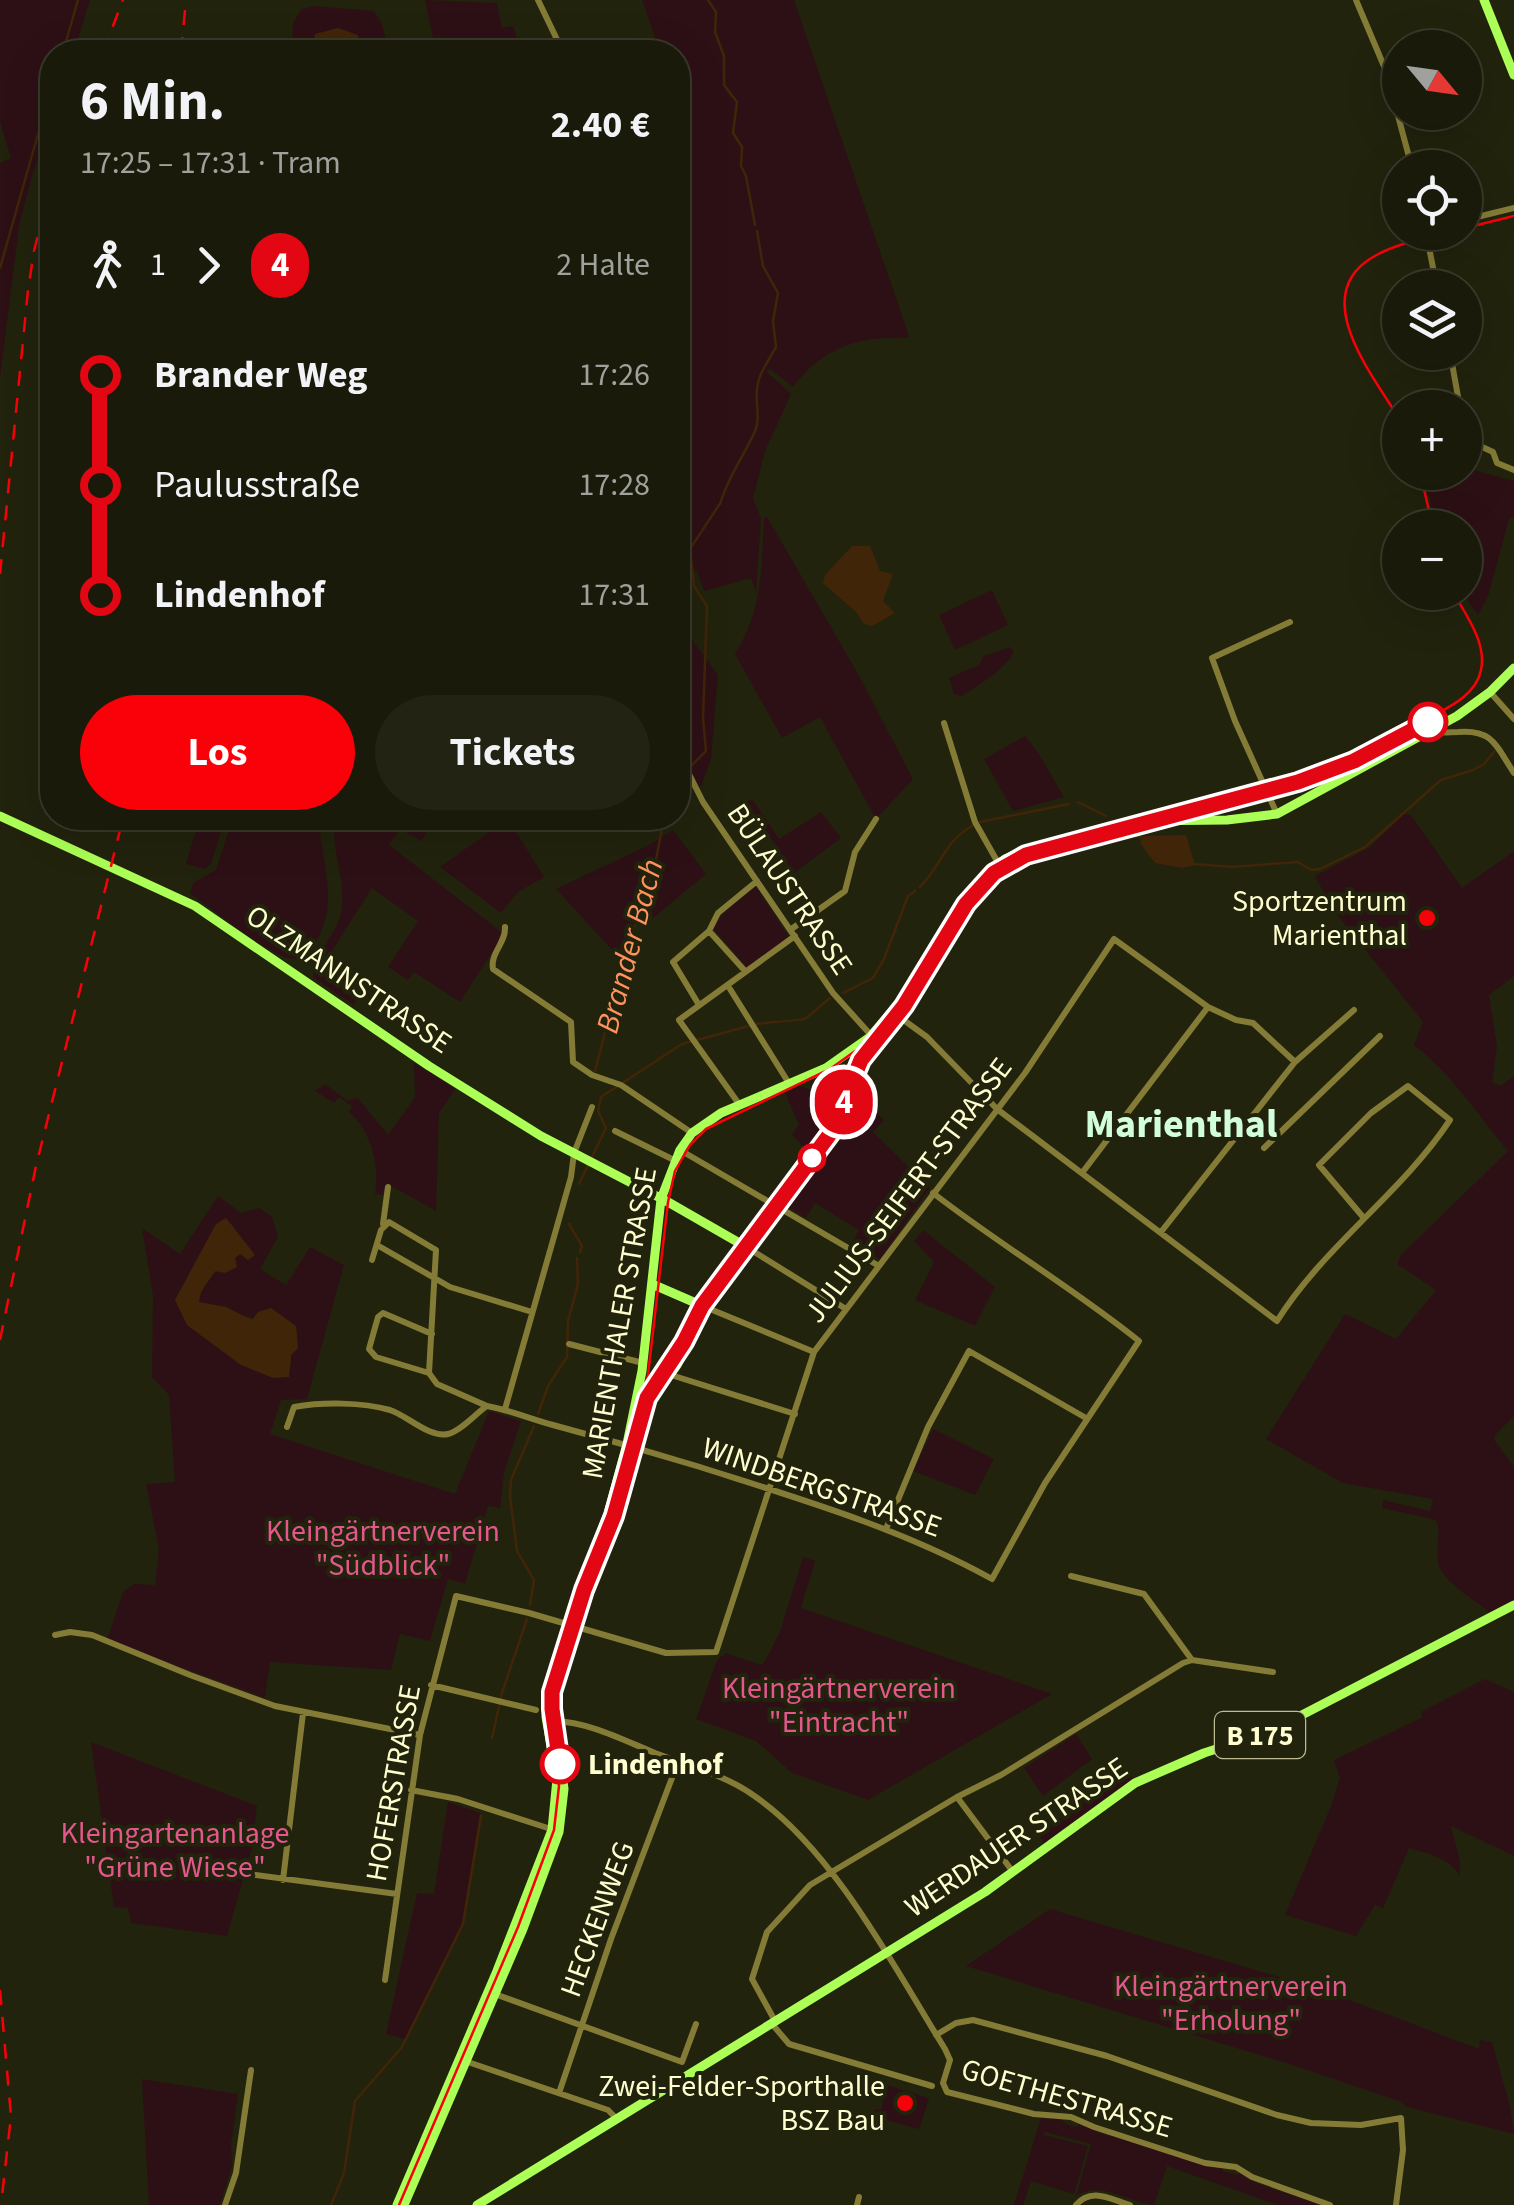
<!DOCTYPE html>
<html lang="de">
<meta charset="utf-8">
<style>
:root{--surface:#1a1a0a;--page:#232313;--text:#f1f3f6;--muted:#9fa19c;--line:#38382b;--accent:#fa0009}
body{margin:0;font-family:"Source Sans 3",sans-serif;background:var(--page);color:var(--text);height:100vh;display:flex;flex-direction:column;font-size:38px;white-space:nowrap}
*{box-sizing:border-box;margin:0}
p{font-size:32px;color:var(--muted)}
.icon{flex:none;width:55px;height:55px;fill:none;stroke:currentColor;stroke-width:2;stroke-linecap:round;stroke-linejoin:round}
.map{position:relative;flex:1;overflow:hidden}
.drawer{position:absolute;left:40px;top:40px;width:650px;height:790px;display:flex;flex-direction:column;background:var(--surface);border-radius:40px;box-shadow:0 10px 40px #0002,0 0 0 2px var(--line)}
.drawer>*{flex:none}
.badge{padding:0 20px;border-radius:32px;font-size:35px;line-height:65px}
.needle{width:65px;rotate:119deg}
.fabs{position:absolute;left:1382px;top:30px;display:grid;gap:20px}
.fabs a{display:grid;place-items:center;width:100px;height:100px;border-radius:50%;background:var(--surface);box-shadow:0 10px 40px #0002,0 0 0 2px var(--line);font-size:50px}
.map>.badge{position:absolute;translate:-50% -50%;box-shadow:0 0 0 5px #fff}
.legs{display:flex;align-items:center;gap:15px;height:110px;padding:0 40px;font-size:32px}
.legs p{margin-inline-start:auto}
.summary{display:flex;align-items:center;justify-content:space-between;height:170px;padding:0 40px}
h1{font-size:55px;font-weight:700;line-height:75px}
.button{display:flex;gap:20px;margin-top:auto;padding:20px 40px}
.button a{flex:1;height:115px;border-radius:60px;background:var(--accent);color:#fff;font-size:40px;font-weight:700;line-height:115px;text-align:center}
.button a+a{background:var(--page);color:var(--text)}
ul{padding:0 40px;list-style:none}
li{display:flex;align-items:center;gap:35px;height:110px;font-size:38px}
li i{display:grid;place-items:center;width:15px;height:100%;margin:0 12px;background:currentColor}
li i::after{content:'';width:25px;height:25px;margin:-12px;border:8px solid;border-radius:50%;background:var(--surface)}
li p{margin-inline-start:auto}
li:first-child i{background:linear-gradient(#0000 50%,currentColor 0)}
li:last-child i{background:linear-gradient(currentColor 50%,#0000 0)}
.map>svg:first-child{display:block}
.green{fill:#2d1015;fill-rule:evenodd}
.water{fill:#412508}
.lines{fill:none;stroke-linecap:round;stroke-linejoin:round}
.stream{stroke:#412508;stroke-width:2.5}
.minor{stroke:#847c36;stroke-width:6}
.major{stroke:#acff56;stroke-width:9}
.tram{stroke:#fa0009;stroke-width:2.5}
.rail{stroke:#fa0009;stroke-width:2.5;stroke-dasharray:15 12;stroke-linecap:butt}
.line-1-casing{stroke:#fff;stroke-width:22}
.line-1{stroke:#e30613;stroke-width:15}
.stop-1-dot{fill:#fff;stroke:#e30613;stroke-width:5}
.poi-dot{fill:#fa0009;stroke:#22230d;stroke-width:4}
.labels{text-anchor:middle;stroke-width:8;stroke-linejoin:round;paint-order:stroke}
.shield{fill:#22230d;stroke:#bdbc95;stroke-width:2.5}
.shield-label{font-size:28px;font-weight:bold;fill:#fffecf}
.street-label{font-size:30px;fill:#fffecf;stroke:#22230d}
.poi-label{font-size:30px;fill:#fffecf;stroke:#22230d;text-anchor:end}
.park-label{font-size:30px;fill:#e3578d;stroke:#22230d}
.stop-label{font-size:30px;font-weight:bold;fill:#fffecf;stroke:#22230d;text-anchor:start}
.water-label{font-size:32px;font-style:italic;fill:#ff925d;stroke:#22230d}
.district-label{font-size:40px;font-weight:bold;fill:#d1ffdc;stroke:#22230d}
</style>
<div class="map">
<svg width="1514" height="2205" viewBox="0 0 1514 2205">
<rect width="100%" height="100%" fill="#22230d"/>
<path class="green" d="M0 0H90L74 52H52V117L32 176 19 226 0 378V163L11 158 0 122Z
M425 0 497 3 502 28 513 26 522 52H436Z
M642 0H794L908 333V338C859 336 823 347 793 387L770 369 766 371 791 394 765 451 753 499 761 518 756 593 751 578 704 591 697 570 678 580V52H660Z
M312 6 374 11 382 24 389 52H361L359 37 313 41V52H292L293 23 301 10Z
M1465 468 1514 481V517L1509 519 1488 596 1478 615 1463 593 1465 528 1437 527 1423 473 1465 472Z
M767 517 857 672 913 779 876 819 820 717 782 738 735 654C763 609 761 570 764 518Z
M992 590 1008 625 955 650 939 615Z
M678 621 718 675 711 759 701 786 693 788 678 740Z
M1010 647 1014 652C1003 671 980 684 962 696L954 694 949 678 979 665 984 656Z
M1025 736C1041 754 1051 776 1064 797L1013 811 984 759Z
M752 799 779 839 821 812 841 838 794 873 747 802Z
M1404 814 1411 815 1462 888 1514 851V976L1489 995 1497 1046 1492 1082 1500 1086 1514 1076V1416L1495 1435V1441L1514 1467V1603L1492 1614C1477 1601 1442 1583 1438 1562 1435 1547 1442 1534 1436 1520L1382 1508 1383 1500 1430 1511 1433 1499 1343 1483 1266 1439 1345 1314 1396 1339 1436 1290 1397 1264 1401 1255 1508 1151C1477 1114 1452 1074 1414 1045L1423 1022 1335 912 1315 876 1370 847Z
M200 818H225L211 864 205 869 186 864Z
M233 818H322C318 831 322 845 324 858 331 904 331 919 306 959 279 968 215 909 190 894L193 883 216 870Z
M335 818H433L422 841 400 829 389 845 504 934 460 1002 414 972 408 980 388 967 418 921 372 888 322 967 357 989 360 994 354 1005 313 977C312 955 337 935 341 912 347 880 330 850 335 818Z
M508 819 544 877 518 892 501 913 440 867Z
M673 830 706 874 653 918 638 916 624 956 615 953 556 889 651 844Z
M756 887 789 937 747 968 712 927 732 904Z
M414 1063 455 1089 439 1113 436 1211 388 1184 382 1195 375 1194C380 1165 371 1131 349 1112L352 1106 339 1097 334 1103 315 1091 325 1084 348 1101 358 1098 388 1135 415 1097Z
M799 1086 817 1092C838 1113 829 1138 809 1154L792 1134 799 1125 785 1093Z
M867 1104 884 1120 873 1132 930 1188 880 1259 852 1243 859 1230 815 1203 806 1218 785 1205 840 1141 854 1105Z
M218 1196 241 1213 259 1208 272 1217 278 1237 260 1269 286 1285 310 1247 344 1265 307 1399 281 1400 270 1434 455 1494 489 1411 521 1421 504 1472 500 1508 488 1506 465 1584 448 1579 430 1641 400 1634 391 1670 270 1662 265 1698 107 1640 123 1592 134 1584 155 1585 159 1549 146 1484 175 1482 169 1395 152 1377 153 1295 142 1228 180 1254ZM216 1224H232L241 1239 240 1254C222 1267 202 1278 199 1302 232 1313 262 1322 296 1326L298 1348 291 1355V1366L241 1365 214 1342 201 1336 175 1300Z
M923 1230 995 1287 975 1326 915 1300 934 1262 914 1241Z
M933 1429 994 1459 975 1495 913 1471Z
M803 1557 815 1561 801 1608 1052 1694 868 1800 792 1773 756 1741 696 1719 717 1660 726 1653 761 1665 765 1661 780 1632Z
M1485 1679 1514 1692V1856L1451 1826 1460 1861V1876C1450 1858 1427 1853 1409 1848L1383 1908 1375 1905 1356 1936 1285 1915 1331 1806 1340 1778 1334 1760 1423 1717 1421 1712Z
M1076 1734 1092 1759 1043 1796 1024 1768Z
M91 1742 257 1806 252 1848 227 1936 131 1923 128 1908 114 1907Z
M1120 1765 1134 1779 1045 1846 1039 1834 1069 1811V1803Z
M448 1802 480 1813 463 1924 405 2039 386 2034 417 1893 434 1894Z
M1050 1909 1326 1991 1479 2049 1480 2040 1492 2042 1510 2106 1514 2134 1407 2107 1399 2101 1286 2063 966 1966Z
M142 2079 238 2094 231 2145 232 2166 220 2205H149Z
M887 2085 929 2098 919 2129 873 2116 875 2109 881 2110Z
M1041 2118 1061 2119 1066 2124 1077 2127 1080 2122 1100 2133 1222 2167 1223 2171 1238 2175 1239 2171 1256 2183 1320 2205H1278L1167 2166 1154 2205C1128 2203 1101 2180 1076 2196L1091 2144 1045 2132 1044 2135 1088 2146 1074 2194 1031 2181 1023 2205H1014Z"/>
<path class="water" d="M338 28 358 35 361 52H313L315 34Z
M852 546H870L880 571 893 574 883 601 895 613 872 626 864 624 856 612 823 583 825 575Z
M1186 835 1195 865 1182 868 1155 863 1140 843 1143 836Z
M226 1218 255 1255 248 1260 240 1254 235 1258 237 1267 225 1273 215 1271 201 1292 199 1302 226 1307 252 1320 258 1312 271 1308 296 1326 298 1348 291 1355 289 1377 273 1378 241 1365 187 1325 175 1300 216 1224Z"/>
<g class="lines">
<path class="stream" d="M708 0 716 12 715 32 724 56V85L737 102 733 133 742 147 741 166 746 176 755 225
M63 52 78 0
M757 231 763 266 778 293 773 321 776 347 765 366
M0 268 52 85
M720 504C728 477 744 456 755 431 763 412 749 394 764 368
M689 768 706 751 703 718 707 606 694 586 690 549 719 505
M678 778 684 772
M1078 802 1106 816
M980 822 1069 804
M1134 834 1142 838
M1194 864 1232 867 1298 862 1311 870 1320 869 1365 847 1441 780 1473 770 1484 764 1494 752
M920 887C942 865 942 844 973 825
M843 993 873 978 884 959 908 896 915 891
M756 1024C763 1023 802 1020 804 1019 813 1014 822 1004 830 998
M595 1071 626 952 654 870 664 818
M579 1184 606 1128 598 1111 601 1097 682 1044 749 1026
M569 1224 582 1246 580 1252
M538 1414 548 1386 567 1357 568 1321 578 1284 577 1258
M530 1605 534 1580 517 1551 510 1496 511 1480 534 1426
M492 1738 502 1693 527 1619
M331 2205 344 2173 355 2101 402 2047 463 1924 481 1816"/>
<path class="minor" d="M538 0 563 52
M1356 0 1386 71 1412 168
M1465 220 1514 208
M1426 232 1437 288
M1450 352 1460 408
M1465 439 1493 452 1497 463 1514 470
M1490 692 1514 719
M944 723 975 822 1001 868
M1433 730C1442 734 1448 732 1458 732 1493 729 1496 746 1514 773
M678 752 703 802 833 993 878 1043
M1277 814 1235 721 1212 658 1290 622
M505 927C506 943 490 953 493 969L571 1022 573 1062 592 1075 621 1085 692 1133
M790 930 845 891 855 852 876 819
M709 931 745 971
M730 989 790 1085
M699 1005 673 962 709 931 718 913 757 881
M894 1013 927 1037 997 1109 1277 1321C1325 1245 1401 1194 1450 1120L1408 1086 1371 1113 1319 1165 1363 1217
M739 1104 679 1020 795 936
M615 1131 674 1160
M1264 1148 1380 1036
M680 1150 879 1266
M1082 1173 1208 1007
M383 1224 388 1187
M1161 1232 1295 1062 1354 1010
M377 1245 450 1287 532 1312
M748 1248 846 1309
M372 1260 381 1230 389 1222 436 1250 429 1373
M705 1307 814 1352
M432 1334 383 1313 378 1317 369 1349 376 1357 429 1373 437 1384 487 1406
M569 1344 643 1363
M671 1375 795 1414
M505 1409 571 1177 574 1153 592 1107
M287 1427 294 1407C322 1402 362 1402 390 1410 408 1416 429 1438 448 1434 461 1431 476 1413 487 1406 510 1410 530 1419 553 1425 602 1438 651 1452 700 1467 800 1499 900 1528 992 1579L1045 1483 1139 1341C1073 1288 1000 1245 933 1193
M886 1529 928 1427 969 1351 1086 1418
M1071 1576 1144 1594 1192 1660
M55 1635 70 1632 92 1635 190 1675 275 1706 420 1735
M431 1685 536 1710
M554 1721C589 1722 623 1740 655 1753 687 1765 725 1775 753 1795 833 1849 894 1967 945 2049L950 2060 943 2083 947 2092 1034 2114 1071 2117 1094 2127 1205 2163 1236 2167 1252 2177 1330 2205
M411 1790 458 1799 554 1830
M957 1797 1013 1872
M248 1874 397 1894
M283 1880 303 1713
M385 1980 420 1735 456 1596 529 1613 666 1653 716 1652 814 1352 1025 1073 1114 939 1208 1007 1236 1020 1253 1023 1295 1062
M492 1993 682 2062 696 2024
M775 2021 752 1979 767 1932 810 1885 957 1797 1001 1775 1183 1663 1192 1660 1273 1672
M772 2024 789 2044 932 2086
M936 2035 956 2023 973 2020 1107 2056 1277 2115 1311 2123 1361 2125 1401 2118 1403 2150 1396 2205
M465 2061 608 2110 616 2118
M559 2093 611 1939 678 1762
M225 2205 236 2173 251 2070
M857 2205 859 2197
M1076 2205C1091 2187 1110 2199 1130 2205"/>
<path class="major" d="M1484 0 1514 75
M0 816 195 906 429 1066 541 1136 668 1202 748 1248
M997 872 1025 857 1080 842
M652 1284 705 1307
M397 2205 497 1971 552 1830 557 1779 546 1717 547 1689 575 1599 608 1514 627 1444 642 1371 661 1199 680 1150 692 1133 721 1113 826 1068 870 1037 900 1002 967 894 1005 859 1039 846 1135 821 1227 820 1277 814 1457 716 1490 692 1514 668
M404 2205 523 1929 559 1832 564 1789 555 1711 556 1685 580 1610 616 1518 647 1406 677 1365 705 1307 829 1143 862 1066 985 883
M477 2205 985 1892 1135 1783 1204 1753 1271 1731 1514 1605"/>
<path class="tram" d="M1465 228 1514 216
M1400 420C1375 378 1306 296 1373 257 1395 244 1422 239 1447 232
M1420 472 1433 528
M649 1395 684 1342 702 1306 830 1134 855 1073 870 1047
M399 2205 518 1927 554 1830 559 1786 549 1692 574 1613 611 1516 648 1375 668 1202 675 1171 690 1145 706 1129 830 1069 872 1039 898 1010 978 884 1003 862 1037 848C1170 814 1307 789 1427 719 1447 708 1476 696 1481 670 1487 643 1466 615 1453 592"/>
<path class="rail" d="M103 52 123 0
M181 52 186 0
M40 191 52 153
M0 574 28 290 34 251 52 179
M0 1340 36 1166 123 818
M0 1990 11 2116 1 2205"/>
</g>
<g class="lines">
<g class="line-1-casing">
<path id="line-1" d="M560 1764 552 1709V1692L584 1590 614 1516 647 1398 684 1342 702 1306 830 1134 861 1060 904 1006 966 904 994 873 1026 855 1298 782 1354 761 1428 722"/>
</g>
<use href="#line-1" class="line-1"/>
</g>
<g class="stop-1-dot">
<circle cx="1428" cy="722" r="18"/>
<circle cx="812" cy="1158" r="12"/>
<circle cx="560" cy="1764" r="18"/>
</g>
<g class="poi-dot">
<circle cx="1427" cy="918" r="10"/>
<circle cx="905" cy="2103" r="10"/>
</g>
<g class="labels">
<rect class="shield" x="1215" y="1712" width="90" height="46" rx="8"/>
<g class="shield-label">
<text x="1260" y="1745">B 175</text>
</g>
<g class="street-label">
<text transform="translate(790 889) rotate(56)" y="10">BÜLAUSTRASSE</text>
<text transform="translate(349 979) rotate(34)" y="10">OLZMANNSTRASSE</text>
<text transform="translate(908 1190) rotate(-53)" y="10">JULIUS-SEIFERT-STRASSE</text>
<text transform="translate(619 1323) rotate(-80)" y="10">MARIENTHALER STRASSE</text>
<text transform="translate(822 1487) rotate(19)" y="10">WINDBERGSTRASSE</text>
<text transform="translate(393 1783) rotate(-80)" y="10">HOFERSTRASSE</text>
<text transform="translate(1016 1837) rotate(-34)" y="10">WERDAUER STRASSE</text>
<text transform="translate(597 1919) rotate(-70)" y="10">HECKENWEG</text>
<text transform="translate(1067 2098) rotate(16)" y="10">GOETHESTRASSE</text>
</g>
<g class="poi-label">
<text x="1407" y="911">Sportzentrum<tspan x="1407" dy="34">Marienthal</tspan></text>
<text x="885" y="2096">Zwei-Felder-Sporthalle<tspan x="885" dy="34">BSZ Bau</tspan></text>
</g>
<g class="park-label">
<text x="383" y="1541">Kleingärtnerverein<tspan x="383" dy="34">"Südblick"</tspan></text>
<text x="839" y="1698">Kleingärtnerverein<tspan x="839" dy="34">"Eintracht"</tspan></text>
<text x="175" y="1843">Kleingartenanlage<tspan x="175" dy="34">"Grüne Wiese"</tspan></text>
<text x="1231" y="1996">Kleingärtnerverein<tspan x="1231" dy="34">"Erholung"</tspan></text>
</g>
<g class="stop-label">
<text x="588" y="1774">Lindenhof</text>
</g>
<g class="water-label">
<text transform="translate(629 946) rotate(-75)" y="11">Brander Bach</text>
</g>
<g class="district-label">
<text x="1181" y="1137">Marienthal</text>
</g>
</g>
</svg>
<div class="fabs">
<a><svg class="needle" viewBox="-14 -14 28 28"><path d="M0-13l5 13h-10z" fill="#e53935"/><path d="M0 13l5-13h-10z" fill="#9fa19c"/></svg></a>
<a><svg class="icon" aria-label="locate" viewBox="0 0 24 24"><circle cx="12" cy="12" r="6"/><path d="M12 2v4M12 18v4M2 12h4M18 12h4"/></svg></a>
<a><svg class="icon" aria-label="layers" viewBox="0 0 24 24"><path d="M12 4l9 5-9 5-9-5zM3 14l9 5 9-5"/></svg></a>
<a>+</a>
<a>−</a>
</div>
<b class="badge" style="left:844px;top:1102px;background:#e30613;color:#fff">4</b>
<section class="drawer">
<div class="summary"><div><h1>6 Min.</h1><p>17:25 – 17:31 · Tram</p></div><b>2.40 €</b></div>
<div class="legs"><svg class="icon" aria-label="walk" viewBox="0 0 24 24"><circle cx="13" cy="4" r="2"/><path d="M13 8l-2 6 4 7M11 14l-3 7M7 12l3-4h3l4 4"/></svg>1<svg class="icon" aria-label="forward" viewBox="0 0 24 24"><path d="M9 5l7 7-7 7"/></svg><b class="badge" style="background:#e30613;color:#fff">4</b><p>2 Halte</p></div>
<ul>
<li><i style="color:#e30613"></i><b>Brander Weg</b><p>17:26</p></li>
<li><i style="color:#e30613"></i><span>Paulusstraße</span><p>17:28</p></li>
<li><i style="color:#e30613"></i><b>Lindenhof</b><p>17:31</p></li>
</ul>
<div class="button"><a>Los</a><a>Tickets</a></div>
</section>
</div>
